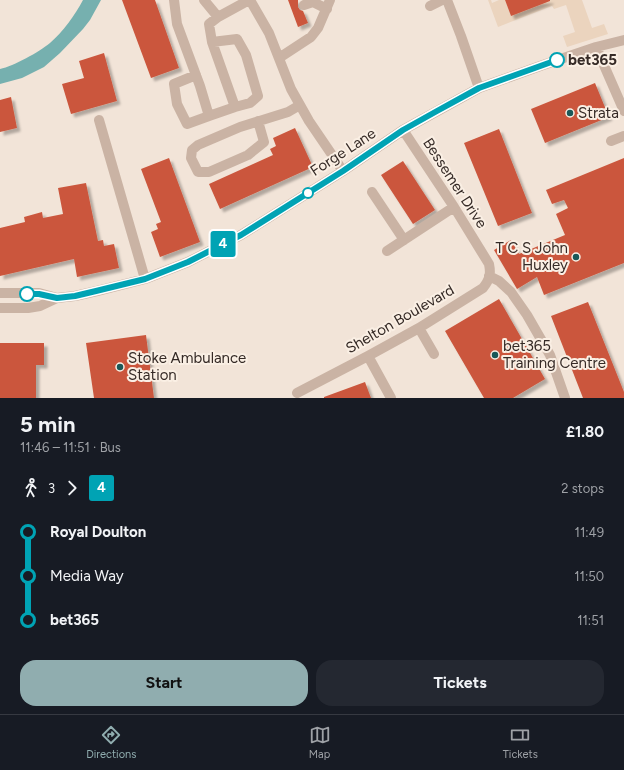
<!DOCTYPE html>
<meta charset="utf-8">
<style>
:root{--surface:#171b24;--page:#242831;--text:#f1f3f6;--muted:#9ea1a6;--line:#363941;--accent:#90adaf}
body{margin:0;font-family:Figtree,sans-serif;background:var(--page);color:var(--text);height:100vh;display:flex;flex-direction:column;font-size:15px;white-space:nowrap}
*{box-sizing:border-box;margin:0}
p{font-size:13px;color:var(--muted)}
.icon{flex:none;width:22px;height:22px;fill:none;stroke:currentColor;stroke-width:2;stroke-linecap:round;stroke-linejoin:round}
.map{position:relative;height:398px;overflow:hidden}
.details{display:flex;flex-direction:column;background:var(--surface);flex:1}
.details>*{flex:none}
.badge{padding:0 8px;border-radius:3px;font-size:14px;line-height:26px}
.map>.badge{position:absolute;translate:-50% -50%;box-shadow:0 0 0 2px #fff}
.legs{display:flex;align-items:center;gap:6px;height:44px;padding:0 20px;font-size:13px}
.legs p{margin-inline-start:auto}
.overview{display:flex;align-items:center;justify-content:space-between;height:68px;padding:0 20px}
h1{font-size:22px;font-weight:700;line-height:30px}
.primary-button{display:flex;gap:8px;margin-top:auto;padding:8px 20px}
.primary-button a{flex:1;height:46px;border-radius:16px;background:var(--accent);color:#111;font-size:16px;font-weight:700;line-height:46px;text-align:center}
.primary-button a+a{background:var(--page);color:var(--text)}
ul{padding:0 20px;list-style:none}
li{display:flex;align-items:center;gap:14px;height:44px;font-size:15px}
li i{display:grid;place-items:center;width:6px;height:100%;margin:0 5px;background:currentColor}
li i::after{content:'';width:10px;height:10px;margin:-5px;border:3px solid;border-radius:50%;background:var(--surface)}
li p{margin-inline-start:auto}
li:first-child i{background:linear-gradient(#0000 50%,currentColor 0)}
li:last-child i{background:linear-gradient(currentColor 50%,#0000 0)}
.dock{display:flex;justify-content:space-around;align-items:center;height:56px;border-top:1px solid var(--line);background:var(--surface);font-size:11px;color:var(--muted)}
.dock a{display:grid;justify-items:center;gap:2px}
.dock .on{color:var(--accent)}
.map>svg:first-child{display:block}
.plaza{fill:#ebd4be}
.water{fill:#76b0af}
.building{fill:#cb573d;filter:url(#shadow)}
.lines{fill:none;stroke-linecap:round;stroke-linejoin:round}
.minor{stroke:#cab3a4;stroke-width:10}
.line-1-casing{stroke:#fff;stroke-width:9}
.line-1{stroke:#00a3b4;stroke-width:6}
.stop-1-dot{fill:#fff;stroke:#00a3b4;stroke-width:2}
.poi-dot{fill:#1a5858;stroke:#faefe4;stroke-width:1.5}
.labels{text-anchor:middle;stroke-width:4;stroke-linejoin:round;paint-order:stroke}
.stop-label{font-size:15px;font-weight:bold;fill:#352a26;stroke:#faefe4;text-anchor:start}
.poi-label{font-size:15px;fill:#352a26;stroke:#faefe4;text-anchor:start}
.street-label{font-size:15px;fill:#352a26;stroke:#faefe4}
</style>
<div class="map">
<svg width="624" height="398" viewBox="0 0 624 398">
<defs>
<filter id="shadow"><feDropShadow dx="3.5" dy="3.5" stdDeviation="1" flood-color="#0004"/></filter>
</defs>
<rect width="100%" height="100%" fill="#f2e4d8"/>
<path class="plaza" d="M488 0H491L492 3 499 0H505L511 16 536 0H582L592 28 604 24 608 34 567 47 563 36 575 32 566 5 554 9 552 6 498 27Z"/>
<path class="water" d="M83 0H101L90 20 83 29 60 53 44 67 22 78 0 84V69C14 66 39 52 50 43 63 32 75 15 83 0Z"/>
<path class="building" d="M122 0H155L179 68 151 78Z
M288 0H298V7L300 10 303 11 308 23 298 27Z
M505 0H550V1L511 16Z
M104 53 117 101 71 114 62 84 84 78 79 61Z
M595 83 609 117 545 143 531 109Z
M11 97 17 128 0 132V100Z
M295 128 313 167 220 209 209 184 273 155 270 149 276 146 273 138Z
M499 129 532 213 498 226 464 143Z
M169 158 200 242 160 257 151 232 158 229 156 224 161 222 141 169Z
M624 158V263L544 295 537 277 517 289 494 250 511 240 519 254 565 235 556 214 568 208 564 200 552 204 546 190Z
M403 161 435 210 413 224 381 175Z
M86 183 98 241 103 240 104 246 114 244 119 268 77 277 74 259 0 276V228L25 222 24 217 42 212 43 218 63 214 58 188Z
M499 299 545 379 513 398H484L445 331Z
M588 302 624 392V398H583L551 316Z
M146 335 154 398H94L86 343Z
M0 343H44V365H36V398H0Z
M365 382 371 398H324V397Z"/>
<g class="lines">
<path class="minor" d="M174 0 177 24 200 86 209 116 235 107 212 42 209 24 218 17 249 0
M204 0 218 17
M250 0 269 33 291 89 309 121 343 171
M447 0 461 36 479 88
M304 5 313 2 327 9
M430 6 442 0
M212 42 237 39 246 55 258 96 250 103 235 107
M596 47 624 111
M279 58 311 37 318 28 330 0
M196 75 174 84 177 104 187 124 209 116
M99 120 145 279
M258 121 264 142 248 155 209 172H198L191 158 192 150 198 145 240 127 288 112 300 105
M611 141 624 136
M372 192 404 240
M387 251 454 207
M489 276 499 281 511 292 527 315 550 355 565 398
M0 293H39L57 298 75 296 97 291 145 279 188 262 241 235 343 171 403 130 479 88 543 65 596 47 624 40
M0 308H28L40 306 57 298
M419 328 434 354
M368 356 391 398
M297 393 368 356 419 328 483 288C490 279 491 274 489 264L454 207 403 130"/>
</g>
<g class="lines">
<g class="line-1-casing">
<path id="line-1" d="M27 294H39L57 298 75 296 96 291 145 279 188 262 241 235 343 171 403 130 437 111 479 88 557 60"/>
</g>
<use href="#line-1" class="line-1"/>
</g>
<g class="stop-1-dot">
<circle cx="557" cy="60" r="7"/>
<circle cx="308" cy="193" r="5"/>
<circle cx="27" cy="294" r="7"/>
</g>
<g class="poi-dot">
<circle cx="570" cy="113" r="4"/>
<circle cx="576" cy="257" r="4"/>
<circle cx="495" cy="355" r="4"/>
<circle cx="120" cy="367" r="4"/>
</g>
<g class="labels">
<g class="stop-label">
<text x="568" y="65">bet365</text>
</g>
<g class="poi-label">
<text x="578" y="118">Strata</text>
<text x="568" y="253" text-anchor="end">T C S John<tspan x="568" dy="17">Huxley</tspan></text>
<text x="503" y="351">bet365<tspan x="503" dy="17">Training Centre</tspan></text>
<text x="128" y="363">Stoke Ambulance<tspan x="128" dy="17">Station</tspan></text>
</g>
<g class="street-label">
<text transform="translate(343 152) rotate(-33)" y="5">Forge Lane</text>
<text transform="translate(455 183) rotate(57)" y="5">Bessemer Drive</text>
<text transform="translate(400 319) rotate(-30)" y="5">Shelton Boulevard</text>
</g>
</g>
</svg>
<b class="badge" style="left:223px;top:244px;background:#00a3b4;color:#fff">4</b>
</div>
<section class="details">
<div class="overview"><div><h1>5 min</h1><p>11:46 – 11:51 · Bus</p></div><b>£1.80</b></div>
<div class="legs"><svg class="icon" aria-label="walk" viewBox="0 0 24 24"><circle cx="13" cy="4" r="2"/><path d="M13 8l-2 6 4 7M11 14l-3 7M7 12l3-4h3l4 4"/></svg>3<svg class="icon" aria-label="forward" viewBox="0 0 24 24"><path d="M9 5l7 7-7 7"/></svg><b class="badge" style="background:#00a3b4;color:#fff">4</b><p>2 stops</p></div>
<ul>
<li><i style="color:#00a3b4"></i><b>Royal Doulton</b><p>11:49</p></li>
<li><i style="color:#00a3b4"></i><span>Media Way</span><p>11:50</p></li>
<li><i style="color:#00a3b4"></i><b>bet365</b><p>11:51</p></li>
</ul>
<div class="primary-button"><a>Start</a><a>Tickets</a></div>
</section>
<nav class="dock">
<a class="on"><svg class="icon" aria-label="directions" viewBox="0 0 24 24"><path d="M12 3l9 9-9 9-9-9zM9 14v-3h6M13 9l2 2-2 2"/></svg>Directions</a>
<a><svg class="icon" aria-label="map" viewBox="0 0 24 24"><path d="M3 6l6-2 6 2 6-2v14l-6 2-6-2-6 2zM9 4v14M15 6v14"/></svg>Map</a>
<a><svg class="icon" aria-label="tickets" viewBox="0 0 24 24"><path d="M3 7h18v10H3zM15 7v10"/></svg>Tickets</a>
</nav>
